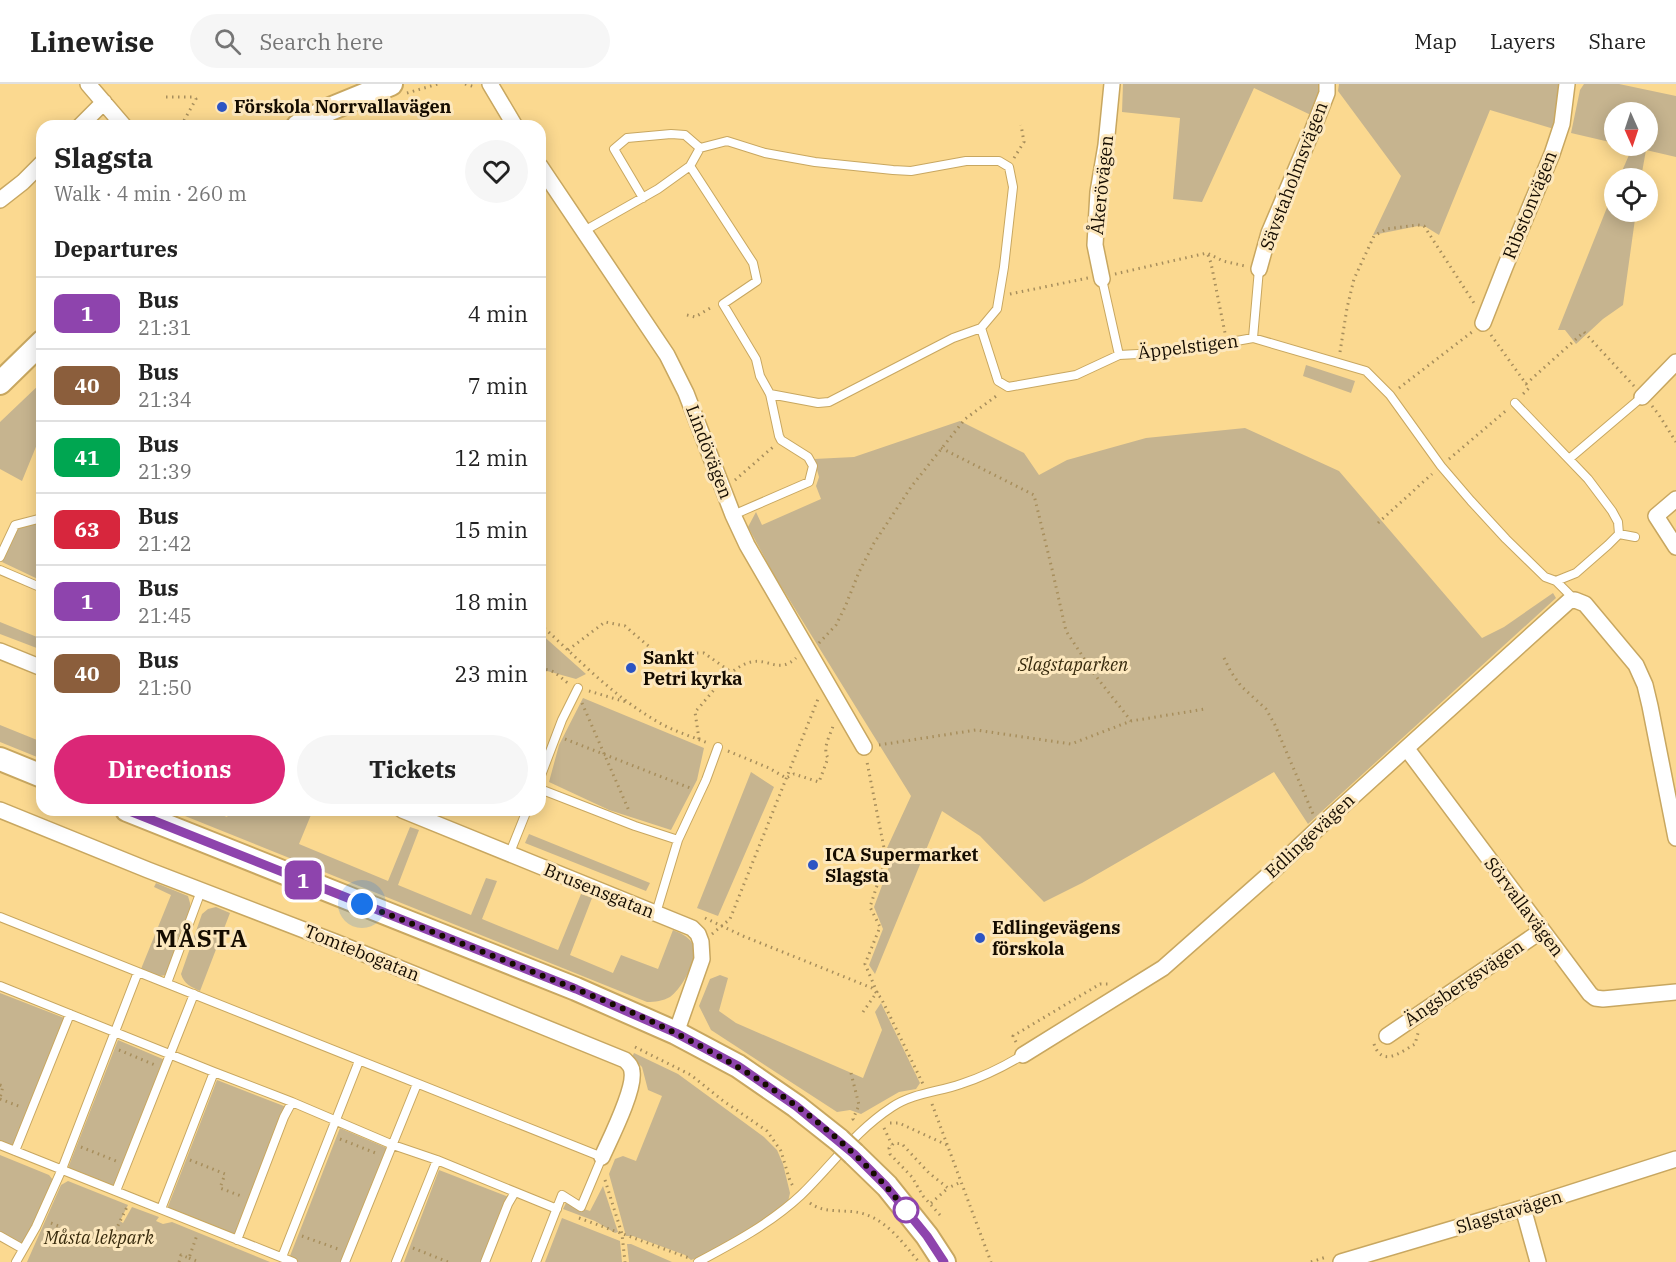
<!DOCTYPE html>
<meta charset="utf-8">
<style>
:root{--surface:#fff;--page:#f6f6f6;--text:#222;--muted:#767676;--line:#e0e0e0;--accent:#db2777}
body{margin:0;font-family:"IBM Plex Serif",serif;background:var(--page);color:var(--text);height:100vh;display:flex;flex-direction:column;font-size:22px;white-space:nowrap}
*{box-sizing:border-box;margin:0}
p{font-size:20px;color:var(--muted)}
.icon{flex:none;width:33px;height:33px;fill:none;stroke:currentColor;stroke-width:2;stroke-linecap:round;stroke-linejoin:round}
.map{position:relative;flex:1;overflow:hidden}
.panel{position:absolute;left:36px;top:36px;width:510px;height:696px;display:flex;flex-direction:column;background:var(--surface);border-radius:18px;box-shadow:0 3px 15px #0003}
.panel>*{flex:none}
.badge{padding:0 12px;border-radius:9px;font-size:21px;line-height:39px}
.needle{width:39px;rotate:177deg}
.controls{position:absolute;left:1604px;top:18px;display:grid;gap:12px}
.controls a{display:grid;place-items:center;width:54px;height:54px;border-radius:50%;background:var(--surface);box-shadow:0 3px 15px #0003;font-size:30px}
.you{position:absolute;width:30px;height:30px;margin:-15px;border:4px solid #fff;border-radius:50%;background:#1a73e8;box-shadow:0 0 0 9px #1a73e833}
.map>.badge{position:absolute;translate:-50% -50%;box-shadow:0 0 0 3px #fff}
h2{padding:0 18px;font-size:22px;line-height:54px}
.round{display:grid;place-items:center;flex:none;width:63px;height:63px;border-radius:32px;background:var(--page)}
.head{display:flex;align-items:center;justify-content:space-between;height:102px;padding:0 18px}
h1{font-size:28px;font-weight:700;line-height:45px}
.cta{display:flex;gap:12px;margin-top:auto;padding:12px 18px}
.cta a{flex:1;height:69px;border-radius:36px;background:var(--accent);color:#fff;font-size:24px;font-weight:700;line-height:69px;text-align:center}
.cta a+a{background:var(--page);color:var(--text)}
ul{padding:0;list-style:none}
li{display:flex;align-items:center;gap:18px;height:72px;padding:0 18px;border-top:2px solid var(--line)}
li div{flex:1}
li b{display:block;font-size:22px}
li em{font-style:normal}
li .badge{min-width:66px;font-weight:700;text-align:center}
header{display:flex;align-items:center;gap:36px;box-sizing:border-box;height:84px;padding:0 30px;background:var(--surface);border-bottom:2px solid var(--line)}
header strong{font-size:28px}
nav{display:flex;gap:33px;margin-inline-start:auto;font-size:21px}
.search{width:420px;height:54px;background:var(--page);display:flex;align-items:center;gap:15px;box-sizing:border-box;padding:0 21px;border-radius:33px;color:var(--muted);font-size:22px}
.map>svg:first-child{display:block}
.green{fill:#c6b48f}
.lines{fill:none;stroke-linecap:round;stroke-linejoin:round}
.lane-casing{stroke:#c8a760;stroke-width:10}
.street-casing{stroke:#c8a760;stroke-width:18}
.secondary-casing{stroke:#c8a760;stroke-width:26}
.path{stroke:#a78e5c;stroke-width:3;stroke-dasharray:1.5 4.5;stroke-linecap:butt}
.lane{stroke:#fff;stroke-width:8}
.street{stroke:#fff;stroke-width:15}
.secondary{stroke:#fff;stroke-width:22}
.secondary-bridge-casing{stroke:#c8a760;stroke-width:26;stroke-linecap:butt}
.secondary-bridge{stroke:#fff;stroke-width:22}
.line-casing{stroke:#fff;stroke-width:14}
.line{stroke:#8e44ad;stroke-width:9}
.walk{stroke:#150c00;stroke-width:6;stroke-dasharray:0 10.8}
.poi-dot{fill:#2c54c3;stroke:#fde8be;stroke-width:2}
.stop-dot{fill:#fff;stroke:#8e44ad;stroke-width:3}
.labels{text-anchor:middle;stroke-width:6;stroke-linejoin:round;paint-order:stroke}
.poi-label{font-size:18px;font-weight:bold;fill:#150c00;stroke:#fde8be;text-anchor:start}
.street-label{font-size:18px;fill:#150c00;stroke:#fde8be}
.park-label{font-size:18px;font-style:italic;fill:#372a0d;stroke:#fde8be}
.district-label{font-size:24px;font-weight:bold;letter-spacing:1.5px;fill:#150c00;stroke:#fde8be}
</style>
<header>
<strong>Linewise</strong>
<div class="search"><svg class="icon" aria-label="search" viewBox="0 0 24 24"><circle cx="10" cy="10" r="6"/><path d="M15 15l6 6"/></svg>Search here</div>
<nav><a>Map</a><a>Layers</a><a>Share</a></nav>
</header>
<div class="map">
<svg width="1676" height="1178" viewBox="0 0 1676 1178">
<rect width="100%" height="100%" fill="#fbd990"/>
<path class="green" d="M1123 0H1322L1313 32 1254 4 1202 118 1173 115 1180 34 1122 28Z
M1339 0H1562L1554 45 1490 26 1439 151 1426 143 1418 142 1373 151 1401 92 1338 7Z
M1584 0H1619L1676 12V73L1646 66 1641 94H1619L1632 64 1625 62H1647V28H1614V59L1571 49 1580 6Z
M1614 106V128H1636L1623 221 1603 235 1576 260 1565 246H1558Z
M1306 281 1355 297 1351 309 1303 292Z
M42 298V348L22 397 0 385V338Z
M960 337 1024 369 1039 391 1067 376 1146 354 1245 344 1339 387 1482 554 1504 543 1553 509 1556 514 1308 740 1274 688 1082 799 1044 818 980 752 942 727 875 890 869 881 883 845 874 823 890 780 887 764 911 712 774 491 748 443 756 428 762 441 821 415 816 402 819 393 814 375 854 373Z
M42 436V497L2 478 17 444Z
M0 538 42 555V566L0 550Z
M540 549 586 590 576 595 540 585Z
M583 614 704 664 697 696 671 746 609 726 549 698 559 661Z
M0 641 42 658V675L0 658Z
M751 688 774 703 718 832 697 824Z
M170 726H209L227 733 231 726H313L299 760 388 797 410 743 419 746 398 801 471 831 486 794 497 797 482 835 558 866 581 810 592 814 570 871 613 889 621 871 658 885 673 846C680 849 688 852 692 859 700 873 682 905 670 913 663 917 655 918 647 918Z
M529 750 650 799 646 807 525 759Z
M156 799 188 812 190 819V827L166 891 160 892 141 885 171 811 154 803Z
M216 823 230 829 200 907C191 903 184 900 181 890L202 830 208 825Z
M720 891 728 894 719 927 736 939 863 994 882 946 875 928 881 919 920 999 916 1005 899 1008 861 1030 850 1026 837 1028 711 946 699 922 710 895Z
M0 909 67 935 16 1066 0 1060Z
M118 956 165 976 117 1101 109 1105 72 1091 68 1084Z
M634 969 678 990 764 1053 777 1066 783 1080 790 1109 788 1118C759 1140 727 1165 691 1176L685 1171 633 1152H626L609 1090 615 1075 623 1072 636 1077 662 1012 648 1006 642 983 632 973Z
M217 996 289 1024 239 1153 167 1125Z
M340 1044 387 1064 343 1178H294L290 1172Z
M0 1071 49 1091 53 1096 27 1159 17 1163 0 1153Z
M439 1086 511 1114 486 1178H404Z
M68 1097 128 1121 120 1137 123 1139 132 1123 159 1133 156 1137 163 1140 172 1138 270 1178H27L61 1101Z
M603 1102 618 1148 615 1149 595 1137 563 1125 566 1119 590 1127Z
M562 1134 620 1157 622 1178H545Z
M627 1160H631L672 1178H629Z"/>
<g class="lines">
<g class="lane-casing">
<path id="lane" d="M700 64 727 57 765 69 815 78 893 86 911 87 966 77H999L1009 83 1013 103 1004 183 997 225 981 244
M690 82 753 179 757 197 723 220 756 275 760 292 770 310 779 352 781 356 808 373 813 382 809 398 733 431
M584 147 658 105 690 82 700 64 685 51 671 50 627 54 614 65 643 114
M1102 195 1119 271
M1253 254 1259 185
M770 310 818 319 829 318 953 254 981 244 998 297 1008 303 1076 291 1119 271 1176 268 1253 254 1366 287 1390 311 1441 382 1471 417 1506 455 1545 493 1556 497 1574 515
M1515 319 1588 395 1612 427 1618 438 1619 450 1635 453
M1569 375 1642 313
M0 473 15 441 42 434
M0 486 42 504
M1556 497 1576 489 1608 461 1619 450
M540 694 562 636 578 604
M540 705 635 742 678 756
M509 771 527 726
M656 829 678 756 706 696 718 663
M0 833 602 1073 581 1123 562 1111 536 1178
M167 899 201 807
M0 902 214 988 292 1018 393 1061 437 1076 557 1125
M0 1061 293 1178
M15 1067 70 930
M116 1107 194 910
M161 1125 214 988
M0 1152 23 1165
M237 1156 284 1033 292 1018
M282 1173 359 977
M16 1178 36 1143 62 1085 138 888
M345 1178 417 1000
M396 1178 437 1076
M485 1178 508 1120 515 1108
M698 1178C734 1159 771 1139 801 1111 833 1080 854 1048 892 1023 913 1009 938 1008 961 1000 983 993 1003 983 1023 971"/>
</g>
<g class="street-casing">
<path id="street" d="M88 0 124 42
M490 0 515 42
M80 42 104 18
M540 82 667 271 686 309 733 431 747 461 864 663
M0 116 23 98 42 79
M1259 185 1269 149 1313 45 1327 9V0
M1102 195 1095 161 1098 108 1106 61 1112 0
M1483 239 1505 183 1552 70 1562 40 1567 0
M1642 313 1676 278
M1676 415 1656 432 1676 463
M0 567 42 584
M1407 665 1590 910 1595 914 1603 915 1676 908
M0 726 148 786 335 858 625 976C629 980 632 983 632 988 635 1006 610 1055 602 1073
M402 726 692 844 698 850 701 858 702 875 676 949
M1387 952 1541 847
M1023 971 1163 884 1275 785 1328 735 1569 517 1575 516 1585 520 1636 581 1645 601 1650 622 1676 754
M1523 1124 1538 1178
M1341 1178 1523 1124 1676 1075"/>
</g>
<g class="secondary-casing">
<path id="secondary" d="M298 42 330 25 391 0
M0 299 42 258
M0 675 42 692
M127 726 576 905 676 949 738 982 796 1022 839 1056
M854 1070 887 1102 927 1152 944 1178"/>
</g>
<path class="path" d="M465 0 475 3
M407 9 438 0
M166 13H194L196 15 181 42
M1014 74 1024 58 1021 41
M1208 171 1211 179 1225 249
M1115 190 1207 169 1223 177 1245 182
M1010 210 1088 194
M687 231 695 233 712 223
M1491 251 1529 304 1523 310
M1340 268 1347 224 1354 195 1374 152 1386 145 1418 141 1424 142 1474 219
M1526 300 1584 248 1634 302
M1399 304 1472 248
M1652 322 1659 331 1676 358
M941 364 1034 411 1052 485 1066 547 1095 591 1131 637
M1449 375 1508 325
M735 396 773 363
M1378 439 1432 390
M540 540C576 573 611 610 653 635 670 646 690 652 708 659
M819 559 836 541 845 523 859 488 874 459 911 403 965 335 999 310
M568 566 605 538 625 542 660 572 677 569H704L731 588
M1224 574 1231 588 1241 602 1266 625 1275 641 1313 730
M540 585C555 585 558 592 569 600
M589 607 626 618
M582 619 630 729
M565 655 690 704
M699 655 695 628C710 612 729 583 751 578 769 574 779 590 796 574
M879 661 976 646 1071 660 1131 637 1205 625
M728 667 769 684 786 694 794 690 819 698 828 674C822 664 830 652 833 642
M705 834 743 852 872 904 881 914 885 922 923 1000
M712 850 730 835 818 615
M863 928 877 908 865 880 880 843 870 823 886 774 867 678
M1016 958 1013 952 1100 900H1108
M1374 960C1382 984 1401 968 1415 960L1418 949
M635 963 691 991 722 1016 767 1047 781 1067 790 1097 794 1104
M119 966 155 981
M851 989 859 1021 853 1035 855 1037
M0 1001 3 1002 0 1014
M0 1015 21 1023
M932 1020 991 1178
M890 1039H899L947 1061
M884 1044 892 1061
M340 1055 378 1070
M81 1063 116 1077
M190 1076 225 1090 220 1104 241 1112
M605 1096 622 1150 625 1178
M810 1119C824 1130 844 1125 861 1129 887 1136 902 1158 919 1178
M931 1119 947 1105
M940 1131 923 1112 912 1093 890 1070 889 1064 894 1059 902 1060 929 1089 948 1104 961 1098
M579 1134 689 1174
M51 1139 108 1162 127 1123
M302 1152 338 1165
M413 1164 448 1178
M189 1174 199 1178
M179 1178 181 1171 189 1174 197 1151
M1311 1178 1326 1173"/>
<use href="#lane" class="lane"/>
<use href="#street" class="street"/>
<use href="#secondary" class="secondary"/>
<g class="secondary-bridge-casing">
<path id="secondary-bridge" d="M839 1056 854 1070"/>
</g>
<use href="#secondary-bridge" class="secondary-bridge"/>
</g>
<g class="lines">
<g class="line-casing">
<path id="line" d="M127 726 576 905 676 949 738 982 796 1022 854 1070 886 1102 927 1152 944 1178"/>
</g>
<use href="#line" class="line"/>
<path class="walk" d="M362 820C418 842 475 865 531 887 580 907 631 926 677 950 764 993 845 1050 906 1126"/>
</g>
<g class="poi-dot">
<circle cx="222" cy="23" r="6"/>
<circle cx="631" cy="584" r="6"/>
<circle cx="813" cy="781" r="6"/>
<circle cx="980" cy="854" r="6"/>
</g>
<circle class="stop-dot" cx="906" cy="1126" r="12"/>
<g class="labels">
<g class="poi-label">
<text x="234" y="29">Förskola Norrvallavägen</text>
<text x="643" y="580">Sankt<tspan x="643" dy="21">Petri kyrka</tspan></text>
<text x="825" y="777">ICA Supermarket<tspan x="825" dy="21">Slagsta</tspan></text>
<text x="992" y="850">Edlingevägens<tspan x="992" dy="21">förskola</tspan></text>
</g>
<g class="street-label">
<text transform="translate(1294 92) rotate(-69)" y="6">Sävstaholmsvägen</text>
<text transform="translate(1102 101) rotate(-84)" y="6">Åkerövägen</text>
<text transform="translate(1530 121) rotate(-68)" y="6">Ribstonvägen</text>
<text transform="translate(1188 263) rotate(-7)" y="6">Äppelstigen</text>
<text transform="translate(709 368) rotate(69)" y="6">Lindövägen</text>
<text transform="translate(1310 752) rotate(-43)" y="6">Edlingevägen</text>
<text transform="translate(599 807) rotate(22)" y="6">Brusensgatan</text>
<text transform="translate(1524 823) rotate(53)" y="6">Sörvallavägen</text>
<text transform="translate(362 869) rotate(22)" y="6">Tomtebogatan</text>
<text transform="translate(1464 899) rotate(-34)" y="6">Ängsbergsvägen</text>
<text transform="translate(1509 1128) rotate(-17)" y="6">Slagstavägen</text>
</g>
<g class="park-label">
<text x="1073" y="587">Slagstaparken</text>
<text x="99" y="1160">Måsta lekpark</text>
</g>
<g class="district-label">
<text x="202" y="863">MÅSTA</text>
</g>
</g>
</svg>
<div class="controls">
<a><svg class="needle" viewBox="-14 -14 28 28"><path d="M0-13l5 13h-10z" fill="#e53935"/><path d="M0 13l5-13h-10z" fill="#767676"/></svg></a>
<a><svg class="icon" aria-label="locate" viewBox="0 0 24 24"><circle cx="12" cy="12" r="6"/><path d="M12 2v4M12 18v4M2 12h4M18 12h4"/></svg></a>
</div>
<div class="you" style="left:362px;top:820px"></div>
<b class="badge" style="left:303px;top:796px;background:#8e44ad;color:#fff">1</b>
<section class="panel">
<div class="head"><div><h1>Slagsta</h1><p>Walk · 4 min · 260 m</p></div><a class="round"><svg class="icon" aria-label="heart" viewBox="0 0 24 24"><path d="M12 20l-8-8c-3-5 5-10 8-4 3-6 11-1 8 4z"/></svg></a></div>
<h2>Departures</h2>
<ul>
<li><span class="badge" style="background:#8e44ad;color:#fff">1</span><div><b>Bus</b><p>21:31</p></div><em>4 min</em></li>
<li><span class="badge" style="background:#8b5e3c;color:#fff">40</span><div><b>Bus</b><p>21:34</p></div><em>7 min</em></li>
<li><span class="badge" style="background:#00a651;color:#fff">41</span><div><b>Bus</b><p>21:39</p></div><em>12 min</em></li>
<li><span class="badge" style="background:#d7263d;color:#fff">63</span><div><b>Bus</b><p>21:42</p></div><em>15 min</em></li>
<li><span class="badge" style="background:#8e44ad;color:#fff">1</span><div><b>Bus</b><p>21:45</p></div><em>18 min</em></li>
<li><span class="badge" style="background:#8b5e3c;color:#fff">40</span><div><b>Bus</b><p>21:50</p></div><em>23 min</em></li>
</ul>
<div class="cta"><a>Directions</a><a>Tickets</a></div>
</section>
</div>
